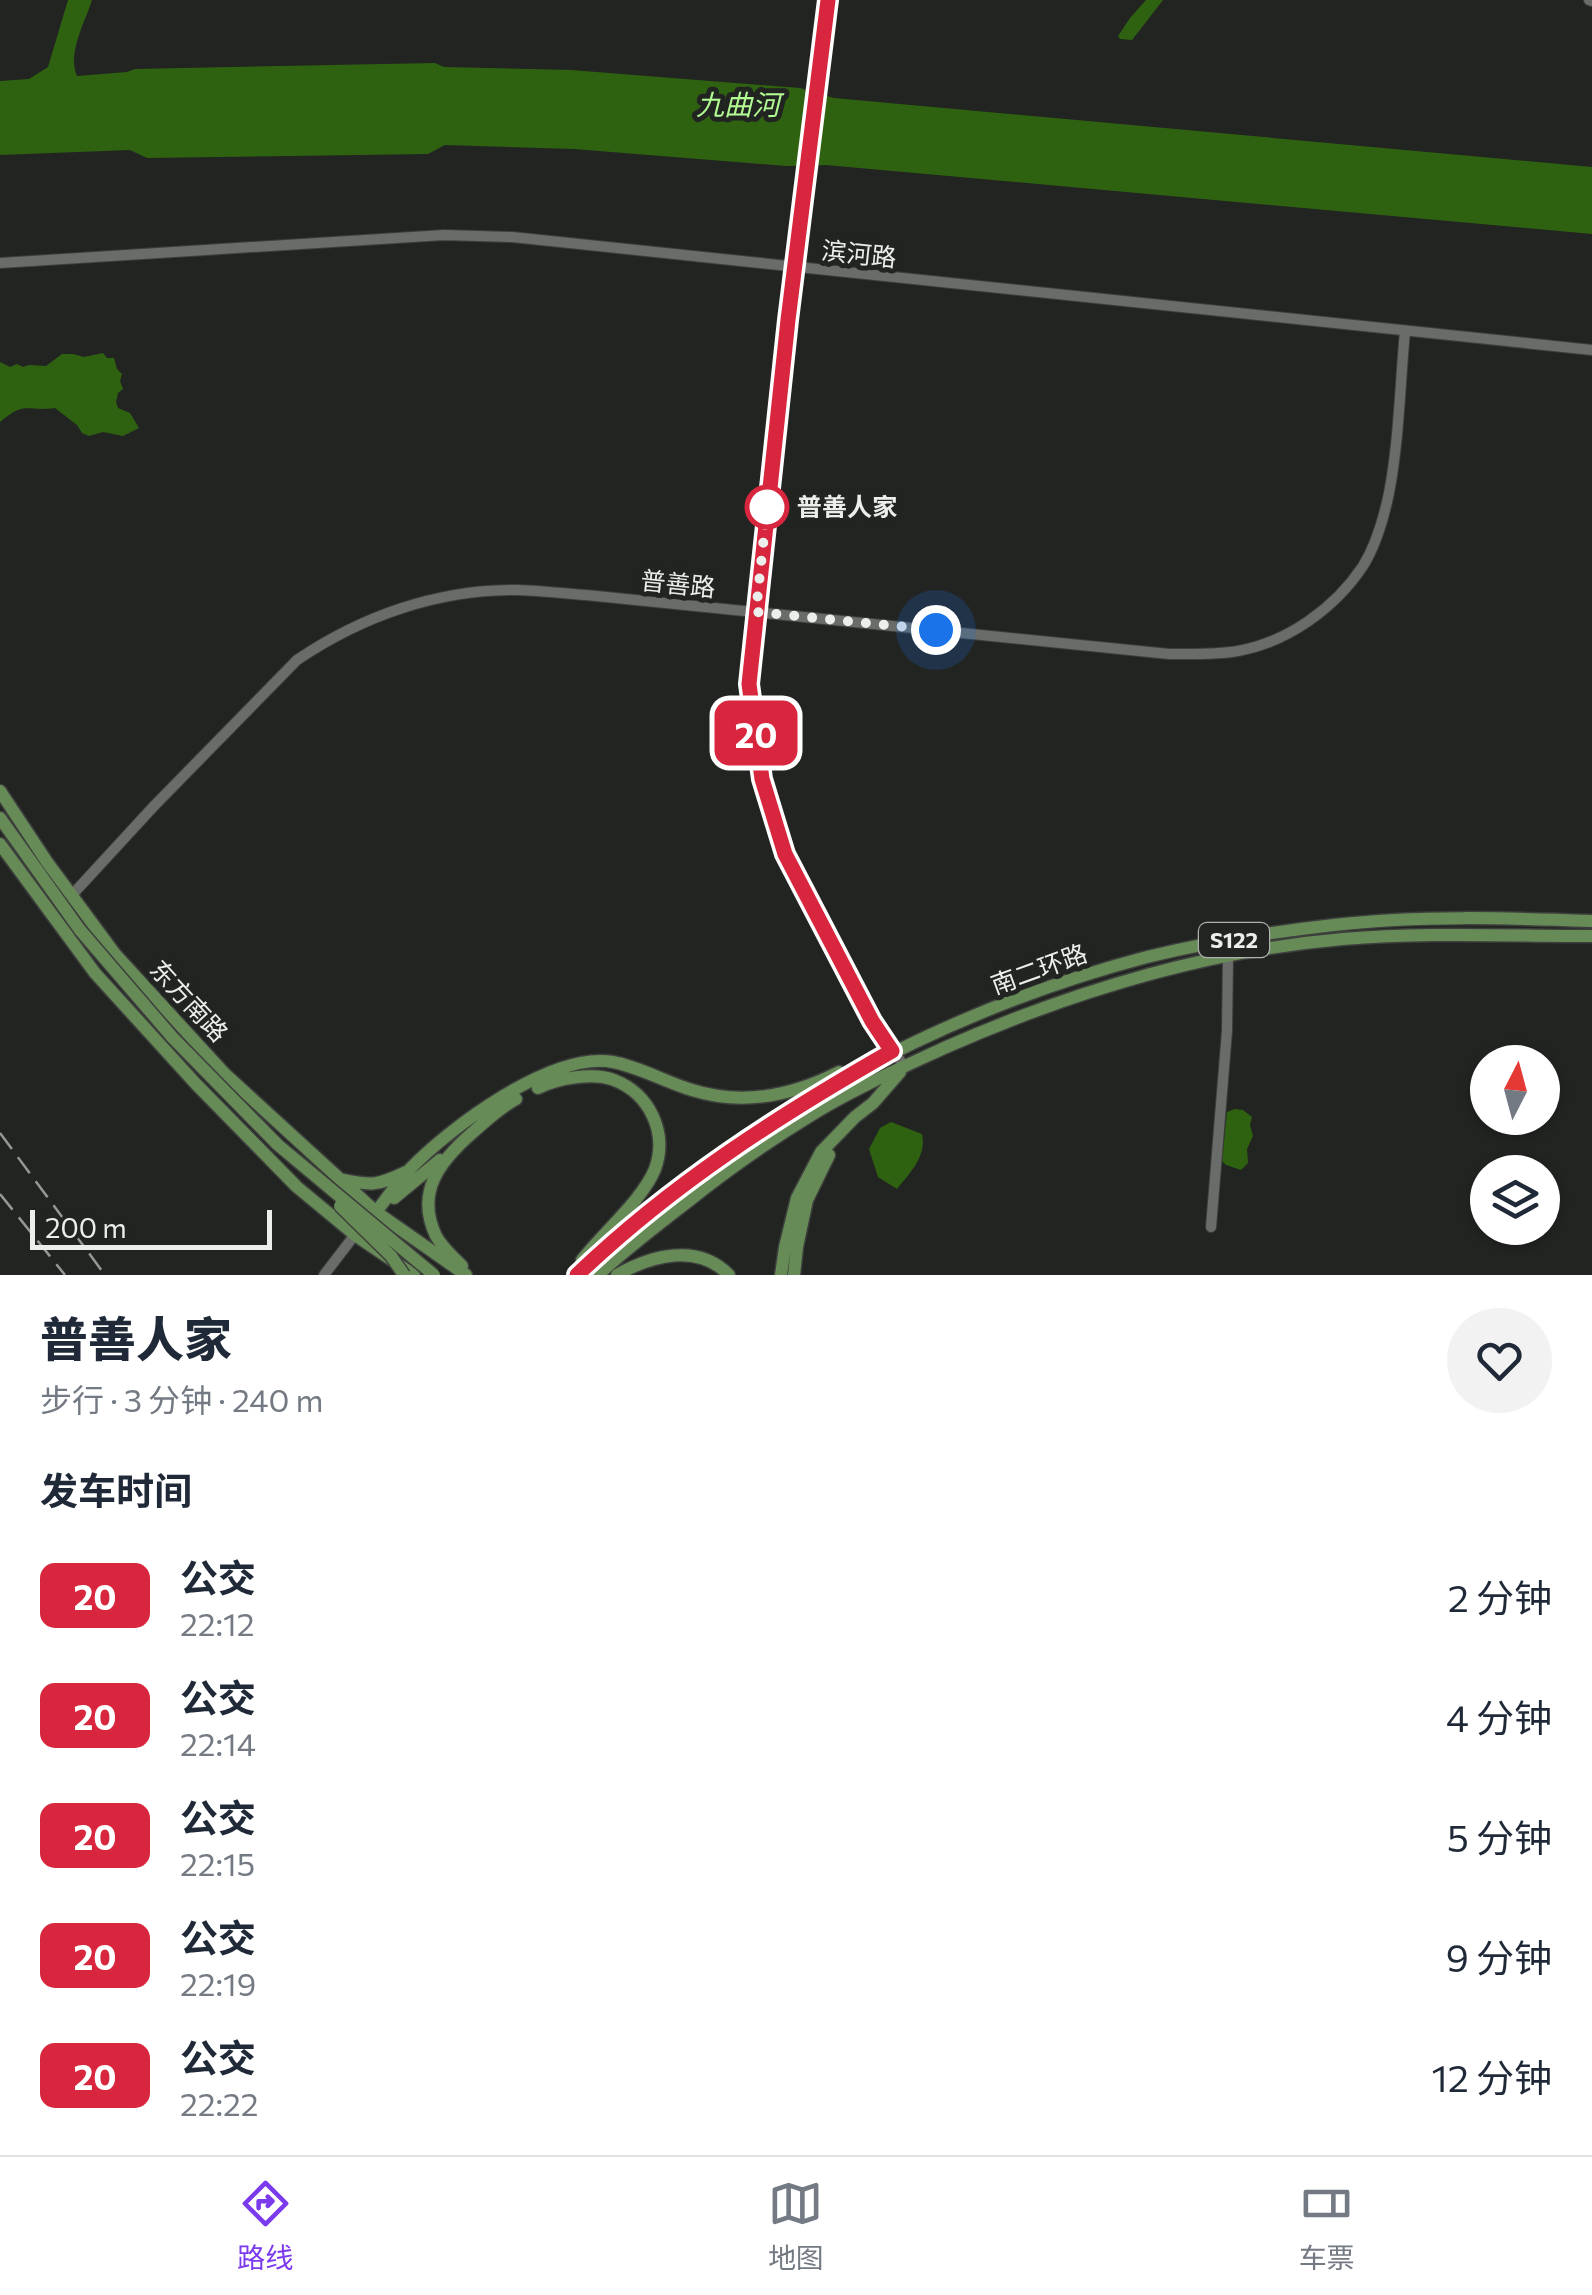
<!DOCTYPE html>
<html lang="zh">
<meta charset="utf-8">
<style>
:root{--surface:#fff;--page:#f2f2f3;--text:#1f2937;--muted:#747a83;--line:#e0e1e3;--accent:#7c3aed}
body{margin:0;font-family:Commissioner,"Noto Sans SC",sans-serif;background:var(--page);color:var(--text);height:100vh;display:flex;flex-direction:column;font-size:38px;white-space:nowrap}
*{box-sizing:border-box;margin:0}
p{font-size:32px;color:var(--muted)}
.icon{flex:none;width:55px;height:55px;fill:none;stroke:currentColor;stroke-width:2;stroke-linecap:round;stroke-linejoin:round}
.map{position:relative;height:1275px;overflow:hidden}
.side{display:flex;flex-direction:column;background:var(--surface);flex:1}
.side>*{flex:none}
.badge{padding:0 20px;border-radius:15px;font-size:35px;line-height:65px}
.needle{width:65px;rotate:6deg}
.controls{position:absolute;left:1470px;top:1045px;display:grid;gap:20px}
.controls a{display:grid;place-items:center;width:90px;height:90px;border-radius:50%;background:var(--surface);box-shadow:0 2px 8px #0004;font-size:50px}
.scale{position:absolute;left:30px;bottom:25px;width:242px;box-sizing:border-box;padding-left:10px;border:5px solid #eceeec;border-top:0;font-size:28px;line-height:35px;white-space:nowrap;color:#eceeec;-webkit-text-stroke:8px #222422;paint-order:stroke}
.you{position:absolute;width:50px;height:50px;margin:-25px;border:8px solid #fff;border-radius:50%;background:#1a73e8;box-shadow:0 0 0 15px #1a73e833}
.map>.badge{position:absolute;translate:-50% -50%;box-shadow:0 0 0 5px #fff}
h2{padding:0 40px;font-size:38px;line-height:90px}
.round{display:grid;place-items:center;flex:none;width:105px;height:105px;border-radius:52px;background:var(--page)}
.summary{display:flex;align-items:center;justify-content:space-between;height:170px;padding:0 40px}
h1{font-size:48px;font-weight:800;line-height:75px}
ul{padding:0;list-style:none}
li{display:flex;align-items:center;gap:30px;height:120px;padding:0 40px}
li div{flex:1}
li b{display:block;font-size:38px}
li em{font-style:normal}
li .badge{min-width:110px;font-weight:700;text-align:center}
.tabs{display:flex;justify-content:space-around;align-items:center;height:140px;border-top:2px solid var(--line);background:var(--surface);font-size:28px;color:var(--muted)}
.tabs a{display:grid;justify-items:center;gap:5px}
.tabs .on{color:var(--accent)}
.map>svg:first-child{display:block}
.water{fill:#2f6210}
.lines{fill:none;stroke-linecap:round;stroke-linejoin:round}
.minor-casing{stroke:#3d3f3c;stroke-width:12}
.major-casing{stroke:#3d3f3c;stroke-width:15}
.minor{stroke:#696c68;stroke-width:10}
.major{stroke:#678b57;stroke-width:12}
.rail{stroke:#959795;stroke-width:2.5;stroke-dasharray:20 10;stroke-linecap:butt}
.major-bridge-casing{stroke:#3d3f3c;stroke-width:15;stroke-linecap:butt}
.major-bridge{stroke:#678b57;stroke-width:12}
.line-casing{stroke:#fff;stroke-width:22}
.line{stroke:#d7263d;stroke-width:15}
.walk{stroke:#eceeec;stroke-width:10;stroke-dasharray:0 18}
.stop-dot{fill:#fff;stroke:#d7263d;stroke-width:5}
.labels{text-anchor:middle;stroke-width:10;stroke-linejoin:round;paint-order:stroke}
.shield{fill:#222422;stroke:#afb1af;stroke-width:2.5}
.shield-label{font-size:22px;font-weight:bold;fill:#eceeec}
.street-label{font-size:25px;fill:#eceeec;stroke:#222422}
.stop-label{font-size:25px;font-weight:bold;fill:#eceeec;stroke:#222422;text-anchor:start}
.water-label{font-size:28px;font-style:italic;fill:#b2fa92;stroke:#222422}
</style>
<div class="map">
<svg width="1592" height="1275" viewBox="0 0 1592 1275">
<rect width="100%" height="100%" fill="#222422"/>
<path class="water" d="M68 0H92C85 22 67 54 77 76L127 72 135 69 435 63 444 67 571 70 800 88 834 98 1592 167V234L826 165 787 166 574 149 445 145 428 154 147 158 130 150 0 155V81L29 79 48 67Z
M1146 0H1163L1132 40 1120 39 1118 36 1130 18Z
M103 353 107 358H114L117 369 122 374 120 381 123 389 118 393 116 402 118 408 130 413 139 428 123 436 103 432 89 436 82 433 77 425 55 408C26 412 26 400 0 422V362L10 367 17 364 23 367 29 365 46 366 62 354H73L84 357Z
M1235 1109 1243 1110 1252 1117 1250 1125 1253 1136 1247 1149 1248 1163 1241 1170 1226 1165 1222 1161 1227 1112Z
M891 1122 922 1134C927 1156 910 1173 897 1189L878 1177 869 1149 880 1128Z"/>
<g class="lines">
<g class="minor-casing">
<path id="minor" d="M828 0 788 320 749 684 762 779 785 854 872 1021 904 1066
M1589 0 1592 1
M0 263 444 235 512 237 1592 350
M72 895 154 806 297 660C362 616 438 589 518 590 544 591 570 594 596 596L1169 654C1192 654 1215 655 1238 651 1288 642 1335 608 1363 566 1376 545 1384 517 1389 493 1399 441 1400 385 1405 331
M1211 1227 1227 1031 1228 957
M324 1275 357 1232"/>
</g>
<g class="major-casing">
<path id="major" d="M0 791 47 862 115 954 225 1074 376 1212 466 1275
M0 818 80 930
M0 844 95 973 196 1084 297 1187 355 1235 414 1275
M538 1088C558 1078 593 1072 614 1080 650 1094 668 1133 655 1169 643 1199 603 1233 582 1260
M340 1179C371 1186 377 1186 406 1172
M394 1198 440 1160
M376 1212C387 1198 397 1183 409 1170 449 1128 552 1051 613 1062 640 1067 665 1082 692 1090 743 1106 792 1096 839 1072
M462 1266C453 1257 442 1247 436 1236 415 1192 440 1161 472 1133 486 1121 499 1108 516 1099
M577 1275C736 1123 934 1013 1147 957 1208 942 1272 932 1334 925 1419 915 1507 918 1592 921
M598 1275C626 1249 656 1226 686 1203 727 1170 770 1140 816 1112 856 1088 901 1068 944 1048 1071 992 1204 951 1343 939 1426 932 1509 936 1592 936
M617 1275C652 1255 698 1243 729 1275
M781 1275 785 1247 797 1198 821 1152 855 1117 873 1103 900 1072
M794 1275 797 1247 807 1200 829 1155"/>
</g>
<use href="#minor" class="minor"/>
<use href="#major" class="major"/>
<path class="rail" d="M0 1133 105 1275
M0 1194 65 1275"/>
<g class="major-bridge-casing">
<path id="major-bridge" d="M80 930 173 1038 278 1145 434 1275
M340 1206 391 1256 404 1275"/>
</g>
<use href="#major-bridge" class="major-bridge"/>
</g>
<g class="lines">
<g class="line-casing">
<path id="line" d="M577 1275C672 1184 778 1116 892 1051L872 1021 785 854 762 779 749 684 788 320 828 0"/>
</g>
<use href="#line" class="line"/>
<path class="walk" d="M767 507 756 612 936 630"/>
</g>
<circle class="stop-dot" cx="767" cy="507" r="20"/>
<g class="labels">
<rect class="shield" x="1199" y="923" width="70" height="34" rx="8"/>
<g class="shield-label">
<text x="1234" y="948">S122</text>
</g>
<g class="street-label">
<text transform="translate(859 254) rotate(6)" y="9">滨河路</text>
<text transform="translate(678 584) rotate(6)" y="9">普善路</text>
<text transform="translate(1039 969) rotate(-20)" y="9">南二环路</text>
<text transform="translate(189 1001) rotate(47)" y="9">东方南路</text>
</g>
<g class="stop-label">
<text x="797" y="516">普善人家</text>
</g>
<g class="water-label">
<text x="738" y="115">九曲河</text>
</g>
</g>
</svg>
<div class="controls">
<a><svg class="needle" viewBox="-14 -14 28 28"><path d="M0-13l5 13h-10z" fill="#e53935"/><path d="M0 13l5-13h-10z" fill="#747a83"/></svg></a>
<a><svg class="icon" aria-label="layers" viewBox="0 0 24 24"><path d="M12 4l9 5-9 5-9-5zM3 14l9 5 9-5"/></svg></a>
</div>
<div class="scale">200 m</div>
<div class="you" style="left:936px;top:630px"></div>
<b class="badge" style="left:756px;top:733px;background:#d7263d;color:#fff">20</b>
</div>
<section class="side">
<div class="summary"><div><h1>普善人家</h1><p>步行 · 3 分钟 · 240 m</p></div><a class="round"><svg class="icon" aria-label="heart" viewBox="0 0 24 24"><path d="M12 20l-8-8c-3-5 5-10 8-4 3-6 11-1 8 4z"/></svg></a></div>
<h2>发车时间</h2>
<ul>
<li><span class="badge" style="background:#d7263d;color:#fff">20</span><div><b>公交</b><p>22:12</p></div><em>2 分钟</em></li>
<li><span class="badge" style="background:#d7263d;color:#fff">20</span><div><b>公交</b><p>22:14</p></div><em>4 分钟</em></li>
<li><span class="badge" style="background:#d7263d;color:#fff">20</span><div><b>公交</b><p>22:15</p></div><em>5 分钟</em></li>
<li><span class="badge" style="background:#d7263d;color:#fff">20</span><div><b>公交</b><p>22:19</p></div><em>9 分钟</em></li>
<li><span class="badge" style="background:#d7263d;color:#fff">20</span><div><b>公交</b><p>22:22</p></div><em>12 分钟</em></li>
</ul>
</section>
<nav class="tabs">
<a class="on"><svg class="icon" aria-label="directions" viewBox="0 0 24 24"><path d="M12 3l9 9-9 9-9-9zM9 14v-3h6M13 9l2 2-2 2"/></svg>路线</a>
<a><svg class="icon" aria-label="map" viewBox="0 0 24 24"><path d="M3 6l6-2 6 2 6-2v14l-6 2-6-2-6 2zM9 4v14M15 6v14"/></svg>地图</a>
<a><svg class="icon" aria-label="tickets" viewBox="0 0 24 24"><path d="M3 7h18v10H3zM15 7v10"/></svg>车票</a>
</nav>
